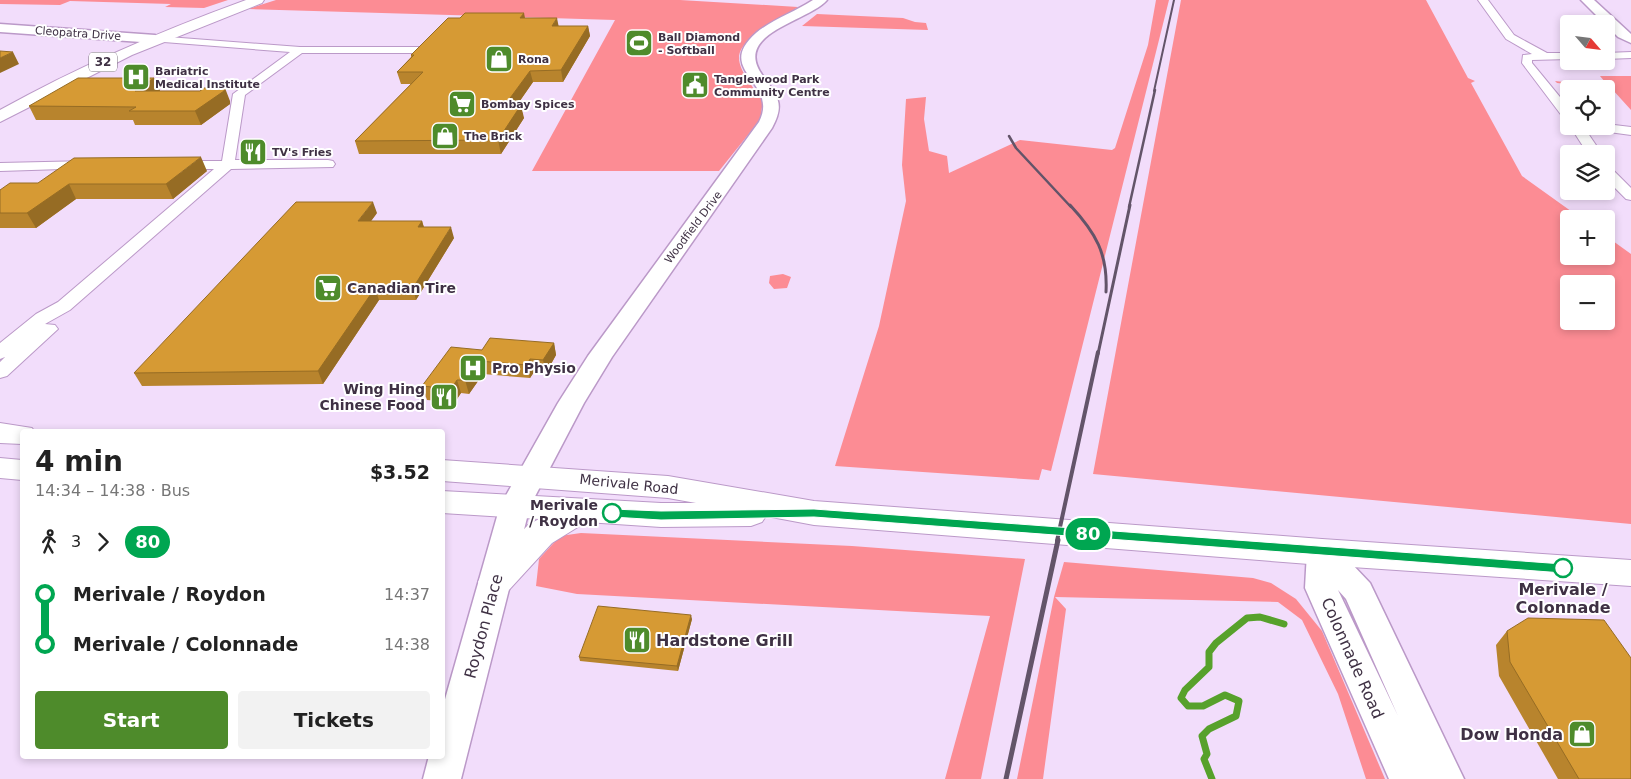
<!DOCTYPE html>
<meta charset="utf-8">
<style>
:root{--surface:#fff;--page:#f2f2f2;--text:#222;--muted:#767676;--accent:#4e8b2b}
body{margin:0;font-family:"DejaVu Sans",sans-serif;background:var(--page);color:var(--text);height:100vh;display:flex;flex-direction:column;font-size:19px;white-space:nowrap}
*{box-sizing:border-box;margin:0}
p{font-size:16px;color:var(--muted)}
.icon{flex:none;width:28px;height:28px;fill:none;stroke:currentColor;stroke-width:2;stroke-linecap:round;stroke-linejoin:round}
.map{position:relative;flex:1;overflow:hidden}
.panel{position:absolute;left:20px;top:429px;width:425px;height:330px;display:flex;flex-direction:column;background:var(--surface);border-radius:5px;box-shadow:0 2px 8px #0003}
.panel>*{flex:none}
.badge{padding:0 10px;border-radius:16px;font-size:18px;line-height:32px}
.needle{width:32px;rotate:118deg}
.tools{position:absolute;left:1560px;top:15px;display:grid;gap:10px}
.tools a{display:grid;place-items:center;width:55px;height:55px;border-radius:5px;background:var(--surface);box-shadow:0 2px 8px #0003;font-size:25px}
.map>.badge{position:absolute;translate:-50% -50%;box-shadow:0 0 0 2px #fff}
.legs{display:flex;align-items:center;gap:8px;height:55px;padding:0 15px;font-size:16px}
.legs p{margin-inline-start:auto}
.head{display:flex;align-items:center;justify-content:space-between;height:85px;padding:0 15px}
h1{font-size:28px;font-weight:800;line-height:38px}
.button{display:flex;gap:10px;margin-top:auto;padding:10px 15px}
.button a{flex:1;height:58px;border-radius:5px;background:var(--accent);color:#fff;font-size:20px;font-weight:800;line-height:58px;text-align:center}
.button a+a{background:var(--page);color:var(--text)}
ul{padding:0 15px;list-style:none}
li{display:flex;align-items:center;gap:18px;height:50px;font-size:19px}
li i{display:grid;place-items:center;width:8px;height:100%;margin:0 6px;background:currentColor}
li i::after{content:'';width:12px;height:12px;margin:-6px;border:4px solid;border-radius:50%;background:var(--surface)}
li p{margin-inline-start:auto}
li:first-child i{background:linear-gradient(#0000 50%,currentColor 0)}
li:last-child i{background:linear-gradient(currentColor 50%,#0000 0)}
.map>svg:first-child{display:block}
.green{fill:#fc8c94;fill-rule:evenodd}
.lines{fill:none;stroke-linecap:round;stroke-linejoin:round}
.stream{stroke:#57a12b;stroke-width:7}
.minor-casing{stroke:#bb99c8;stroke-width:2}
.tertiary-casing{stroke:#bb99c8;stroke-width:3}
.secondary-casing{stroke:#bb99c8;stroke-width:2}
.primary-casing{stroke:#bb99c8;stroke-width:2}
.minor{fill:#fff;fill-rule:evenodd}
.tertiary{fill:#fff;fill-rule:evenodd}
.secondary{fill:#fff;fill-rule:evenodd}
.primary{fill:#fff;fill-rule:evenodd}
.rail-far4{stroke:#635469;stroke-width:2}
.rail-far3{stroke:#635469;stroke-width:2.5}
.rail-far2{stroke:#635469;stroke-width:3}
.rail-far1{stroke:#635469;stroke-width:4}
.rail{stroke:#635469;stroke-width:5}
.wall{fill:#b8842d}
.shaded-wall{fill:#966c24}
.building{fill:#d69a34;stroke:#966c24}
.line-1{fill:#00a651;stroke:#fff}
.stop-1-dot{fill:#fff;stroke:#00a651;stroke-width:2.5}
.labels{text-anchor:middle;stroke-width:4;stroke-linejoin:round;paint-order:stroke}
.far-street-label{font-size:11px;fill:#3f3144;stroke:#fff}
.far-poi-label{font-size:11px;font-weight:bold;fill:#3f3144;stroke:#fff;text-anchor:start}
.shield{fill:#fff;stroke:#796f7c;stroke-width:1}
.shield-label{font-size:12px;font-weight:bold;fill:#3f3144}
.poi-label{font-size:14px;font-weight:bold;fill:#3f3144;stroke:#fff;text-anchor:start}
.street-label{font-size:14px;fill:#3f3144;stroke:#fff}
.stop-label{font-size:14px;font-weight:bold;fill:#3f3144;stroke:#fff;text-anchor:end}
.near-stop-label{font-size:16px;font-weight:bold;fill:#3f3144;stroke:#fff}
.near-street-label{font-size:16px;fill:#3f3144;stroke:#fff}
.near-poi-label{font-size:16px;font-weight:bold;fill:#3f3144;stroke:#fff;text-anchor:start}
</style>
<div class="map">
<svg width="1631" height="779" viewBox="0 0 1631 779">
<rect width="100%" height="100%" fill="#f2ddfb"/>
<path class="green" d="M0 0H228L204 8 165 7 171 4 70 1 60 5 0 4Z
M276 0H680L798 7C782 18 741 37 739 56 738 71 755 89 763 101L760 120 719 171H532L615 20 248 9Z
M1156 0H1169L1051 471 1042 469 1039 480 835 466 879 326 906 201 902 165 906 99 926 97 924 119 929 151 947 156 949 173 1020 140 1112 150 1115 148 1148 45Z
M1181 0H1426L1468 78 1475 81 1471 83 1522 176 1582 219H1569V256H1606V236L1631 254V524L1093 474ZM1569 284H1606V321H1569Z
M817 14 903 18 915 22 926 23 928 30 802 26Z
M1600 76H1631V110L1612 89 1557 83 1555 81 1609 87Z
M783 274 791 277 787 288 774 289 769 283 770 276Z
M581 533 852 546 1025 559 981 779H945L990 616 577 594 536 586 539 559 560 536Z
M1064 562 1253 578 1271 583 1296 599 1322 631 1385 779H1366L1338 694 1302 620 1278 602 1055 597 1066 609 1043 779H1017L1054 597Z"/>
<g class="lines">
<path class="stream" d="M1212 779 1204 759 1207 754 1202 736 1209 729 1236 716 1239 701 1225 695 1203 706H1188L1181 698 1185 690 1209 667V652L1216 643 1247 618 1260 617 1284 624"/>
<g class="minor-casing">
<path id="minor" d="M1478 0H1488L1514 35 1547 53H1569V59L1532 60V63L1569 108V121L1565 120 1522 63 1523 55 1532 54 1506 39Z
M155 36 300 47H419L424 50 419 53H302L245 95 235 160H328L333 161 335 164 333 167 231 169 70 310 45 324 55 325 58 329 7 376 0 378V362L5 357 0 359V343L36 314 58 302 214 169H178L171 165 178 161H222L233 94 290 52 151 41 150 39Z
M1631 52V58L1606 59V53Z
M1606 124 1631 127V135L1594 130 1588 126H1606Z
M1570 126H1583L1602 154H1588Z
M89 161 96 165 94 168 0 171V163Z
M1606 167 1611 168 1631 188V200L1626 199 1606 179Z"/>
</g>
<g class="tertiary-casing">
<path id="tertiary" d="M813 0H827C808 22 731 33 763 76 778 97 785 104 772 128L612 357 584 403 530 506 461 779H423L429 756H442V710L500 506 558 403 588 356 759 122C780 82 713 71 756 33 773 19 795 12 813 0Z
M1581 0H1594L1631 34V43L1618 37Z
M0 24 155 35 161 39 155 43 0 32Z
M1322 540 1333 544 1370 583 1464 779H1389L1305 588 1307 552 1311 544ZM1338 590 1346 599 1398 716Z"/>
</g>
<g class="secondary-casing">
<path id="secondary" d="M0 423 32 428 34 431H22V444L0 443Z
M0 458 22 460V480L0 478Z
M442 460 668 476 814 501 1322 539 1631 560V586L1322 565 814 525 766 516 762 522 751 526 661 527 586 522 552 543 507 592 495 596 483 592 478 582 483 572 528 525 539 519 442 513V491L661 503H696L668 498 442 481Z"/>
</g>
<g class="primary-casing">
<path id="primary" d="M246 0H264L262 3 132 55 0 122V110C79 66 161 31 246 0Z"/>
</g>
<use href="#minor" class="minor"/>
<use href="#tertiary" class="tertiary"/>
<use href="#secondary" class="secondary"/>
<use href="#primary" class="primary"/>
<path class="rail-far4" d="M1154 91 1174 0"/>
<path class="rail-far3" d="M1009 136 1016 148 1071 207
M1129 207 1155 90"/>
<path class="rail-far2" d="M1070 205C1096 233 1108 254 1106 292
M1098 354 1130 205"/>
<path class="rail-far1" d="M1057 541 1098 352"/>
<path class="rail" d="M1006 779 1058 540"/>
</g>
<path class="wall" d="M525 18 559 26H588L590 36 563 82H533L517 105 524 118 501 154H359L355 141 411 84H401L397 72 411 57V55Z
M154 78 160 91 230 101V104L201 125H135L133 120H36L29 106Z
M207 171 173 199H76L36 228H0V190Z
M377 213 371 221H422L424 227 454 238 416 300H379L323 384 142 386 134 373Z
M554 343 556 355 546 373 534 372 530 378 483 374 469 394 461 393 455 402 427 400 422 386 482 350Z
M692 619 678 671 580 661 579 657Z
M1507 631 1631 779H1558L1499 676 1496 645Z"/>
<path class="shaded-wall" d="M524 13 526 23 520 18Z
M557 18 559 28 552 26Z
M588 26 590 36 563 82 561 70Z
M13 52 19 64 0 73V58Z
M530 71 533 82 508 118 505 105Z
M154 78 160 91H135Z
M225 88 230 101V104L201 125 195 111Z
M521 105 524 118 501 154 498 140Z
M201 157 207 171 173 199 166 184Z
M69 184 76 199 36 228 27 213Z
M373 202 377 213 362 233 358 221Z
M422 221 425 232 418 227Z
M451 227 454 238 416 300 413 288Z
M375 288 379 300 323 384 318 371Z
M554 343 556 355 546 373 543 360Z
M530 359 534 372 530 378 527 365Z
M479 361 483 374 469 394 465 380Z
M457 380 461 393 455 402 451 389Z
M691 615 692 619 678 671 677 666Z"/>
<path class="building" d="M465 13H524L520 18H557L552 26H588L561 70 530 71 505 105H521L498 140 355 141 423 72H397L414 55H411L448 18H460Z
M0 51 13 52 0 58Z
M78 78H154L135 91H200L204 88H225L224 91 195 111H129L136 107 29 106Z
M201 157 166 184H69L27 213H0V190L10 183H38L74 158Z
M296 202H373L358 221H422L418 227H451L413 288H375L318 371 134 373Z
M490 338 554 343 543 360 530 359 527 365 479 361 465 380H457L451 389 422 386 451 347 482 350Z
M598 606 691 615 677 666 579 657Z
M1528 618 1604 620 1631 658V779H1579L1510 662 1507 631Z"/>
<path class="line-1" d="M612 509 661 511 814 509 1563 564 1568 565 1569 568 1568 572 1563 573 814 517 661 520 612 517 606 513Z"/>
<defs>
<g id="stadium-square" transform="scale(1.4375)"><rect x="-9" y="-9" width="18" height="18" rx="4" fill="#4e8b2b" stroke="#fff"/><path d="M0-5a6.5 5 0 1 0 0 10a6.5 5 0 1 0 0-10ZM-3.5-1.8h7v3.6h-7Z" fill="#fff"/></g>
<g id="shop-square" transform="scale(1.4375)"><rect x="-9" y="-9" width="18" height="18" rx="4" fill="#4e8b2b" stroke="#fff"/><path d="M-5-2.5h2.3a2.7 3.5 0 0 1 5.4 0H5L5.5 6h-11ZM-1.5-2.5h3a1.5 2.3 0 0 0-3 0Z" fill="#fff"/></g>
<g id="hospital-square" transform="scale(1.4375)"><rect x="-9" y="-9" width="18" height="18" rx="4" fill="#4e8b2b" stroke="#fff"/><path d="M-5-5h3v3.5h4V-5h3V5h-3V1.5h-4V5h-3Z" fill="#fff"/></g>
<g id="civic-square" transform="scale(1.4375)"><rect x="-9" y="-9" width="18" height="18" rx="4" fill="#4e8b2b" stroke="#fff"/><path d="M-.6-6.5H3V-4.5H.6V-3L4-1V1h2V6H-6V1h2V-1L-.6-3ZM-1.2 2.5V6h2.4V2.5Z" fill="#fff"/></g>
<g id="supermarket-square" transform="scale(1.4375)"><rect x="-9" y="-9" width="18" height="18" rx="4" fill="#4e8b2b" stroke="#fff"/><path d="M-6-5.5h2.5l.6 2H6L4.5 2H-2.5L-4.4-4H-6ZM-1.5 3.2a1.3 1.3 0 1 0 .1 0ZM3 3.2a1.3 1.3 0 1 0 .1 0Z" fill="#fff"/></g>
<g id="restaurant-square" transform="scale(1.4375)"><rect x="-9" y="-9" width="18" height="18" rx="4" fill="#4e8b2b" stroke="#fff"/><path d="M-5-6h1v4h1v-4h1v4h1v-4h1v5L-1.5 .5V6h-2V.5L-5-1ZM5-6V6H3V1.5H1.5Q1.5-4 5-6Z" fill="#fff"/></g>
</defs>
<g fill-rule="evenodd">
<use href="#stadium-square" x="639" y="43"/>
<use href="#shop-square" x="499" y="59"/>
<use href="#hospital-square" x="136" y="77"/>
<use href="#civic-square" x="695" y="85"/>
<use href="#supermarket-square" x="462" y="104"/>
<use href="#shop-square" x="445" y="136"/>
<use href="#restaurant-square" x="253" y="152"/>
<use href="#supermarket-square" x="328" y="288"/>
<use href="#hospital-square" x="473" y="368"/>
<use href="#restaurant-square" x="444" y="397"/>
<use href="#restaurant-square" x="637" y="640"/>
<use href="#shop-square" x="1582" y="734"/>
</g>
<g class="stop-1-dot">
<circle cx="612" cy="513" r="9"/>
<circle cx="1563" cy="568" r="9"/>
</g>
<g class="labels">
<g class="far-street-label">
<text transform="translate(78 33) rotate(4)" y="4">Cleopatra Drive</text>
<text transform="translate(693 227) rotate(-53)" y="4">Woodfield Drive</text>
</g>
<g class="far-poi-label">
<text x="658" y="41">Ball Diamond<tspan x="658" dy="13">- Softball</tspan></text>
<text x="518" y="63">Rona</text>
<text x="155" y="75">Bariatric<tspan x="155" dy="13">Medical Institute</tspan></text>
<text x="714" y="83">Tanglewood Park<tspan x="714" dy="13">Community Centre</tspan></text>
<text x="481" y="108">Bombay Spices</text>
<text x="464" y="140">The Brick</text>
<text x="272" y="156">TV's Fries</text>
</g>
<rect class="shield" x="89" y="52.5" width="28" height="19" rx="4"/>
<g class="shield-label">
<text x="103" y="66">32</text>
</g>
<g class="poi-label">
<text x="347" y="293">Canadian Tire</text>
<text x="492" y="373">Pro Physio</text>
<text x="425" y="394" text-anchor="end">Wing Hing<tspan x="425" dy="16">Chinese Food</tspan></text>
</g>
<g class="street-label">
<text transform="translate(629 484) rotate(6)" y="5">Merivale Road</text>
</g>
<g class="stop-label">
<text x="598" y="510">Merivale<tspan x="598" dy="16">/ Roydon</tspan></text>
</g>
<g class="near-stop-label">
<text x="1563" y="595">Merivale /<tspan x="1563" dy="18">Colonnade</tspan></text>
</g>
<g class="near-street-label">
<text transform="translate(483 626) rotate(-75)" y="6">Roydon Place</text>
<text transform="translate(1353 658) rotate(66)" y="6">Colonnade Road</text>
</g>
<g class="near-poi-label">
<text x="656" y="646">Hardstone Grill</text>
<text x="1563" y="740" text-anchor="end">Dow Honda</text>
</g>
</g>
</svg>
<div class="tools">
<a><svg class="needle" viewBox="-14 -14 28 28"><path d="M0-13l5 13h-10z" fill="#e53935"/><path d="M0 13l5-13h-10z" fill="#767676"/></svg></a>
<a><svg class="icon" aria-label="locate" viewBox="0 0 24 24"><circle cx="12" cy="12" r="6"/><path d="M12 2v4M12 18v4M2 12h4M18 12h4"/></svg></a>
<a><svg class="icon" aria-label="layers" viewBox="0 0 24 24"><path d="M12 4l9 5-9 5-9-5zM3 14l9 5 9-5"/></svg></a>
<a>+</a>
<a>−</a>
</div>
<b class="badge" style="left:1088px;top:534px;background:#00a651;color:#fff">80</b>
<section class="panel">
<div class="head"><div><h1>4 min</h1><p>14:34 – 14:38 · Bus</p></div><b>$3.52</b></div>
<div class="legs"><svg class="icon" aria-label="walk" viewBox="0 0 24 24"><circle cx="13" cy="4" r="2"/><path d="M13 8l-2 6 4 7M11 14l-3 7M7 12l3-4h3l4 4"/></svg>3<svg class="icon" aria-label="forward" viewBox="0 0 24 24"><path d="M9 5l7 7-7 7"/></svg><b class="badge" style="background:#00a651;color:#fff">80</b></div>
<ul>
<li><i style="color:#00a651"></i><b>Merivale / Roydon</b><p>14:37</p></li>
<li><i style="color:#00a651"></i><b>Merivale / Colonnade</b><p>14:38</p></li>
</ul>
<div class="button"><a>Start</a><a>Tickets</a></div>
</section>
</div>
